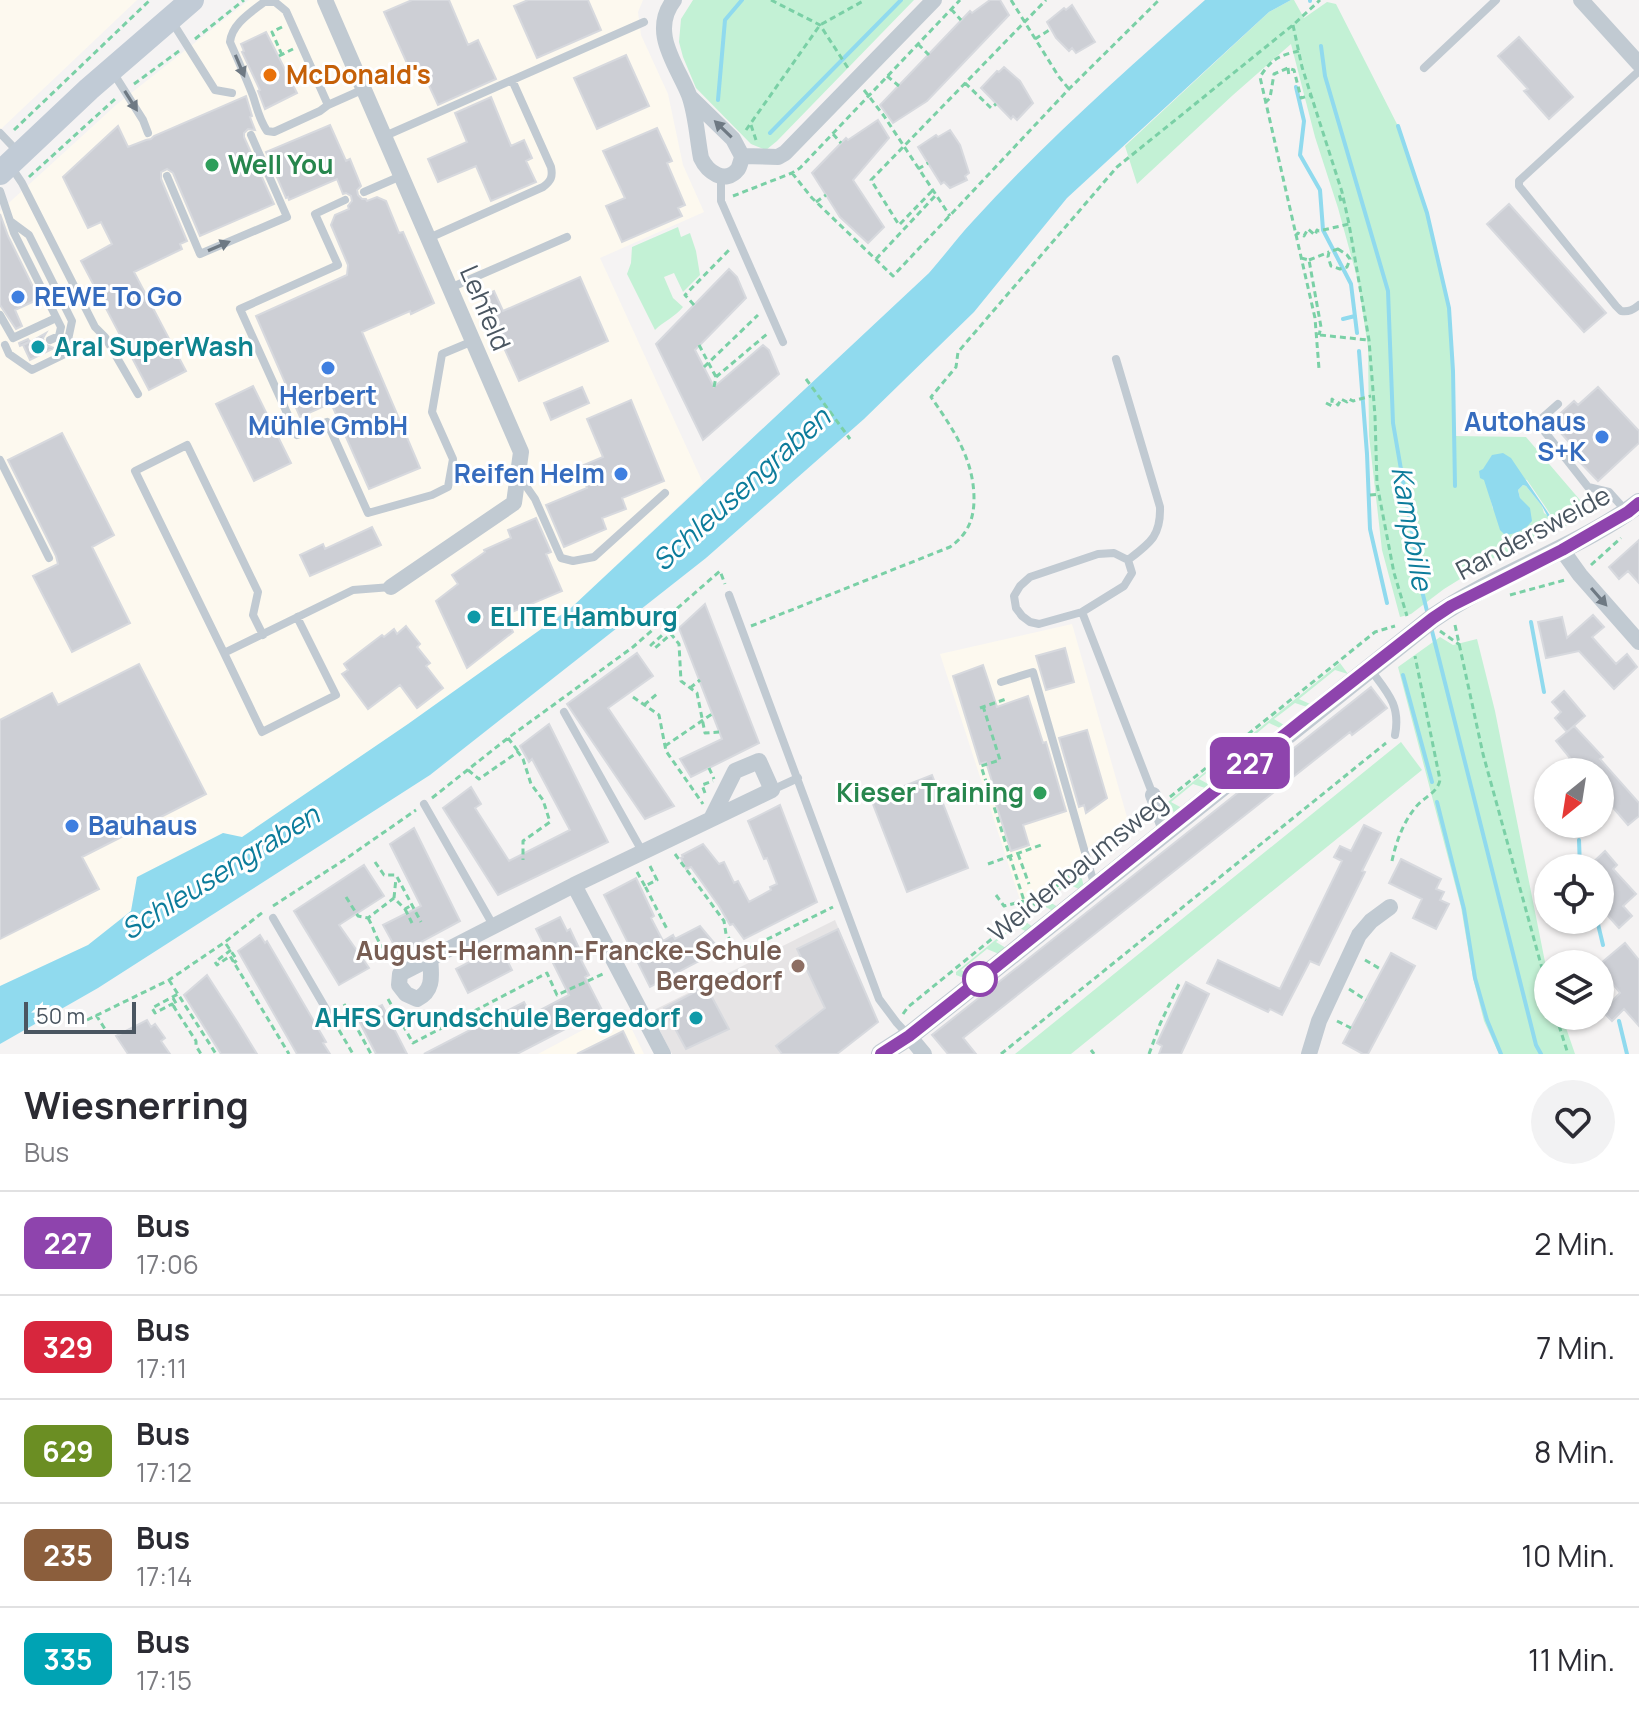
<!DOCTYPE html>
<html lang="de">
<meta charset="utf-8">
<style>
:root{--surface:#fff;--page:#f2f2f3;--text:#2b2b33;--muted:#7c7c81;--line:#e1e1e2}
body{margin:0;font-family:Manrope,sans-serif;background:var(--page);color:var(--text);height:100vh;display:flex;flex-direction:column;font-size:30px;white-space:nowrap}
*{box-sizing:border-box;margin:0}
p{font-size:26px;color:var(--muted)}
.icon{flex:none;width:44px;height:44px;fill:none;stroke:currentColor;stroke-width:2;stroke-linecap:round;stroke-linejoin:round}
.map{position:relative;height:1054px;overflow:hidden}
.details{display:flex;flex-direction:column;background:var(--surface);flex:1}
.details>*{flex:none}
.badge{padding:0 16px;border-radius:12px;font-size:28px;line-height:52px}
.needle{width:52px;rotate:210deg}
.controls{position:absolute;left:1534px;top:758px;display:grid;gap:16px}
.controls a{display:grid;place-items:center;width:80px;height:80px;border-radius:50%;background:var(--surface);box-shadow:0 2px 6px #0004;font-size:40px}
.scale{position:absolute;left:24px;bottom:20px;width:112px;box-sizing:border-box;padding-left:8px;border:4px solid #4a5661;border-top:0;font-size:22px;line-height:28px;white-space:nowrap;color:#4a5661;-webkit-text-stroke:6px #fff;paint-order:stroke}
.map>.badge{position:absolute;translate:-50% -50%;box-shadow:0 0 0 4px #fff}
.round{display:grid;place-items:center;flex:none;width:84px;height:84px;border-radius:42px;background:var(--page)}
.headline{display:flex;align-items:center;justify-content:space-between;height:136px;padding:0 24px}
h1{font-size:38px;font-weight:700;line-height:60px}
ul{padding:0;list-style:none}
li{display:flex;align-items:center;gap:24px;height:104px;padding:0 24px;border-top:2px solid var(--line)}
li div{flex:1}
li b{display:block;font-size:30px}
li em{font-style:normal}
li .badge{min-width:88px;font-weight:700;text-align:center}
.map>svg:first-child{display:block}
.commercial{fill:#fdf9ef}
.education{fill:#e6e4e5}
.green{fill:#c3f1d5;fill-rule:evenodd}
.water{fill:#90daee}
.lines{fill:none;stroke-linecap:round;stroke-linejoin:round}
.stream{stroke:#90daee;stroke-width:4}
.building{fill:#cdcfd5;stroke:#d7d9de;stroke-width:2}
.path{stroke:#7ad0a6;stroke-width:3;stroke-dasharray:6 4;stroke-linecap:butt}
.service{stroke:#c1cad2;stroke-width:8}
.minor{stroke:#c1cad2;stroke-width:16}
.tertiary{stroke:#c1cad2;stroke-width:20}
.secondary{stroke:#c1cbd6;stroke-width:24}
.oneway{fill:#6e7983}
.line-casing{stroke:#fff;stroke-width:18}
.line{stroke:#8e44ad;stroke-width:12}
.food-dot{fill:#e8710a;stroke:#fff;stroke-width:3}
.leisure-dot{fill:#2e9e5b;stroke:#fff;stroke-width:3}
.shop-dot{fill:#3f7fe0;stroke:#fff;stroke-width:3}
.culture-dot{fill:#0f9aa8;stroke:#fff;stroke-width:3}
.education-dot{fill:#8d6e63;stroke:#fff;stroke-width:3}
.stop-dot{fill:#fff;stroke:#8e44ad;stroke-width:4}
.labels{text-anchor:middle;stroke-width:6;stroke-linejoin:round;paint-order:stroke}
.food-label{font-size:26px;font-weight:bold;fill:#c56008;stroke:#fff;text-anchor:start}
.leisure-label{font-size:26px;font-weight:bold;fill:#27864d;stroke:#fff;text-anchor:start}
.shop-label{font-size:26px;font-weight:bold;fill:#366cbe;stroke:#fff;text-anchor:start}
.street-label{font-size:26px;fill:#4a5661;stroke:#fff}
.culture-label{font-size:26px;font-weight:bold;fill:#0d838f;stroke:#fff;text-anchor:start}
.education-label{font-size:26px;font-weight:bold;fill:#785e54;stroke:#fff;text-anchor:end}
.water-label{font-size:28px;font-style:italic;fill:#0c7c9b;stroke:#fff}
</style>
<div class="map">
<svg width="1639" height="1054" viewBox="0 0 1639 1054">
<rect width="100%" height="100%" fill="#f5f3f3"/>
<path class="commercial" d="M0 0H137L0 130Z
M249 0H643L638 12 641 35 668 94 683 165 704 212 600 258 703 483 572 607 408 724 242 838 223 833 137 877 131 911 88 945 0 986V211L116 105Z
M1072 624 1129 824 1023 909 940 654Z
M622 1009 644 1054H538Z"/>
<path class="education" d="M835 920 878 1022 837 1054H672L650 1012Z"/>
<path class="green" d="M693 0H914L777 141 766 150 751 144 696 88 683 57 679 42 681 19Z
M1291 0H1294L1304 18 1327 2 1336 4 1398 126 1427 213 1449 308 1454 436 1526 437 1592 514 1494 558 1444 589 1411 614 1400 617 1382 550 1369 436 1368 348 1358 281 1338 208 1315 137 1291 44 1233 95 1137 184 1125 146 1269 12ZM1483 469 1527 480 1555 521 1544 513 1542 506 1526 486 1523 485 1518 490 1520 498 1493 509Z
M678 227 681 237 690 233 696 251 700 275 683 292 674 273 664 277 673 298 683 307C675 317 664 321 655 330L627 274 631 263 632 247Z
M1440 637 1453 645 1477 639 1495 711 1548 977V1016H1562L1575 1054H1499L1484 1021 1473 978 1461 907 1398 667Z
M1340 663 1348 674 1335 670 1299 699 1310 704 1307 707 1295 703 1274 719 1284 725 1280 728 1269 723 1250 739 1260 744 1257 747 1245 742 1223 760 1233 766 1229 770 1218 764 1199 779 1210 785 1205 788 1193 784 1171 802 1182 808 1176 813 1163 806Z
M1401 742 1422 770 1071 1054H1015Z
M1080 871 1084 887 1081 890 1068 884 1048 901 1058 907 1053 911 1042 905 1023 920 1033 927 1027 932 1016 926 996 942 1006 948 999 954 987 949 961 970 974 976 969 980 956 975V972Z"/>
<path class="water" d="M1205 0H1291L1269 12 1067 198 974 312 864 419 706 558 430 775 98 988 0 1044V986L88 945 131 911 137 877 223 833 242 837 408 724 572 607 929 273C944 256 958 237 973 221 1045 142 1125 71 1205 0Z
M1503 453 1511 458 1555 523 1550 521 1542 506 1526 486 1523 485 1518 490 1520 498 1530 508 1532 521C1524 531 1517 533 1505 535L1500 530 1484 480 1480 478 1479 471 1483 469 1492 455Z"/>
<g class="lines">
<path class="stream" d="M1310 0V1
M1321 46 1325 76 1388 291 1393 423 1422 591 1428 615
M1296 87 1304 121 1300 155 1320 190 1323 230 1351 284 1357 333
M718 100 725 20 742 0
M1398 126 1427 213 1449 308 1453 371 1455 486
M770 133 901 0
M1343 319 1355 316
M1359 351 1367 454 1370 529 1387 603
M1531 622 1544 692
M1431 627 1536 1045 1541 1054
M1403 675 1432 782
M1437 802 1464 909 1475 978 1487 1020 1501 1054
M1576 824 1579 834
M1579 840 1580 868
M1597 920 1603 945
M1619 1021 1627 1054"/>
</g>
<path class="building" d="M412 0H449L468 45 478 40 496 79 438 105 420 66 410 70 384 12Z
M528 0H588L601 30 537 58 514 6Z
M990 0H1000L1009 15 927 101 893 123 880 105 970 11 972 13Z
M1072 5 1095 42 1076 53 1072 48 1069 51 1056 38 1047 22 1064 8 1066 10Z
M266 32 297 93 265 109 258 91 260 90 242 52 244 51 241 44Z
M1519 37 1573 97 1549 119 1524 91 1528 89 1498 56Z
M626 55 649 106 597 129 574 78Z
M1004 67 1020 81 1033 103 1017 120 1013 116 1011 119 981 88 997 71 999 72Z
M246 96 252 116 250 117 255 130 248 129 244 133V137L274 204 200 236 173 173 167 169 161 172V179L187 241 180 244 182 249 134 272 186 371 149 390 81 261 112 244 101 222 88 228 63 177 118 126 128 147 146 140 151 139 154 136Z
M491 97 511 146 524 140 532 158 526 161 536 182 491 201 476 166 438 182 428 159 467 142 455 113Z
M878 120 889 138 853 180 884 227 868 243 840 217 812 173 846 138 848 140Z
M330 125 346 161 350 159 361 186 357 190 358 195 362 199H366L367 201 377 197 386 201 399 233 403 232 434 303 411 314 410 311 362 332 420 468 369 489 331 403 300 417 256 316 347 275 348 265 331 225 335 215 349 209 348 206 352 201 351 196 346 193 343 194 337 179 289 200 288 197 286 198 266 152Z
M657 128 672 161 667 163 685 205 678 208 682 216 622 242 606 206 625 198 603 151Z
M950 130 960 145 969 173 965 176 967 180 950 188 944 182 941 184 918 147 936 135 938 137Z
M1509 204 1606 313 1584 332 1487 224Z
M0 214 8 236 39 299 15 310 22 326 16 329 0 305Z
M729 269 737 277 746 298 695 350 714 387 763 345 769 350 779 374 703 440 656 344Z
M580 277 608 341 519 381 481 297 494 291 503 311Z
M46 333 43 338 44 344 54 348 30 360 23 345 29 342 20 346 19 343 28 339 30 342Z
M253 386 291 463 254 481 216 404Z
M582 387 589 403 551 420 544 403Z
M1598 387 1639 431V443L1598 481 1573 455 1577 451 1551 422 1574 401 1578 405Z
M631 400 664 481 622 498 626 509 602 518 606 529 564 547 546 505 587 488 579 467 603 457 587 419Z
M62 433 114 535 92 547 130 623 72 652 33 576 58 564 56 556 8 460Z
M536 518 551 552 546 554 562 591 505 615 513 632 467 668 436 601 458 584 452 575 485 552 484 550 511 538 508 530Z
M372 527 381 545 310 576 300 555 323 544 325 549Z
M1639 540V583L1628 571 1619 579 1609 567Z
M705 604 759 743 691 777 680 759 722 739 679 628Z
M1593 615 1604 627 1592 637 1616 664 1627 654 1637 667 1614 689 1579 651 1546 658 1538 622 1562 617 1567 638Z
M406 626 420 644 417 647 430 663 426 666 443 688 417 708 400 685 368 709 342 674 348 670 344 664 382 635 384 637 394 629 397 634Z
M1065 648 1074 682 1046 690 1036 656Z
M637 653 653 676 608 708 674 806 645 819 567 704Z
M139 664 206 794 82 857 99 889 0 939V720L52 693 58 705Z
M983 665 997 707 1028 696 1043 743 1046 742 1066 811 1023 825 1029 845 1011 851 992 792 995 791 986 762 980 764 953 676Z
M1371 687 1387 708 1352 735 1350 732 963 1038 976 1054H948L932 1035Z
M1564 691 1585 716 1567 732 1555 718 1561 712 1552 702Z
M549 724 608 842 498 895 443 808 471 787 481 804 475 808 509 861 570 830 532 759 529 762 520 746Z
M1574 726 1603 757 1600 759 1639 803V816L1628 825 1610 804 1600 813V772H1574L1565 763 1570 758 1556 741Z
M1087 730 1107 798 1086 813 1084 805 1079 807 1059 738Z
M932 775 968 868 907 892 871 799Z
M780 805 817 902 744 939 733 924 730 925 719 906 691 867 686 869 681 858 683 857 682 855 703 844 719 864 724 862 734 883 738 881 749 902 771 890 770 887 777 884 767 858 764 859 748 821Z
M1364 825 1381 833 1362 871 1365 872 1319 965 1310 961 1282 1015 1270 1009 1268 1012 1207 983 1218 960 1280 989 1342 861 1334 857 1340 846 1351 851Z
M414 828 460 921 399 954 383 925 421 906 390 844Z
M1605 851 1617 865 1613 869 1636 894 1623 906 1632 916 1619 928 1600 907V868H1587Z
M1401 859 1441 879 1436 889 1444 892 1440 900 1449 904 1436 929 1413 918 1422 899 1389 883Z
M364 865 384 896 339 925 369 968 339 985 294 911Z
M636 878 654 916 651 918 663 941 673 935 675 939 700 926 720 950 650 987 604 895Z
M560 917 567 931 570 929 584 959 581 960 589 975 585 977 602 1010 517 1054H424L524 1002 531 1015 569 995 536 929Z
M838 929 878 1022 837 1054H782L776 1046 825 1008 797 949Z
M260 935 265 943 267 941 326 1042 323 1043 330 1054H297L238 951Z
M1625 943 1639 960V1026L1624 1009 1612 1021 1602 1011 1620 993 1600 968V964Z
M500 946 512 970 468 993 456 969Z
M1391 953 1415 966 1368 1054H1363L1343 1043Z
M207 975 238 1023 257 1054H221L184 995Z
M1186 982 1209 994 1181 1054H1159L1162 1046 1157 1043Z
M706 986 729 1029 686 1049 664 1008Z
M382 1005 407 1054H376L357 1017Z
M147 1020 151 1027 155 1024 165 1038 161 1041 170 1054H128L116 1036Z
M623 1031 634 1054H577Z"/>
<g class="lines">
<path class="path" d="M771 0 820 25 848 68
M1011 0 1059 77 1069 89
M951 9 961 20
M1293 25 1302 67 1342 192 1349 224 1369 340 1375 416 1377 484 1394 573 1407 616
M282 27 272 32 282 55
M195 39 244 0
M1035 39 1051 29
M918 44 929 55
M1299 51C1280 55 1271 59 1260 77L1315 318 1319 369
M279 56 293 49
M1288 68 1289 77
M887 76 899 86
M965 83 991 108 996 104
M134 84 179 51
M864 90 884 116 950 216
M1265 103 1270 98 1274 74 1288 68 1294 70 1301 98 1312 95
M751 125 756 140
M14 130 150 0
M746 130 820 25 865 0
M833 134 841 143
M918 169 928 163
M792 173 812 198 893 276 1069 89 1159 0
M29 177 115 99
M932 191 899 225 871 180 1046 0
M733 196 792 173 800 168 960 0
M1341 201 1339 194 1342 192
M816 202 826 195
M1295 236 1298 233 1304 236 1308 229 1315 235 1317 230 1319 231 1349 224
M1338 249 1347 255 1350 259 1347 267 1340 269 1331 266 1328 257 1329 252Z
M1301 258 1309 260 1321 327 1319 335
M876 259 935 196
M1309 260 1329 252
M694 305 685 295 731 248
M1320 335 1368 340
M699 345 716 377
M704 367 758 315
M806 379 850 439
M714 387 716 377 767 334
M1326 403 1332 406V399L1338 405 1341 399 1347 402 1349 399 1353 401 1371 396
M1370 495 1380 494
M1591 565 1621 538
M1510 595 1565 580
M673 613 677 622 651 645 655 648 671 634 679 644 681 681 697 693 705 733 719 732
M1455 625 1483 754 1548 990
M751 626 950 547C967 535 974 520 974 499 974 459 953 429 931 397L956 367 958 352 1117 167 1293 25 1320 0
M1440 631 1460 645
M690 688 700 680
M633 697 659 715 666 751 703 804
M644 705 658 693
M983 706 1000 760 981 766 1027 910
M980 708 1006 699
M508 738 518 751
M665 746 712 714
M709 768 714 779
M468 770 479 779 518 752 523 759 531 784 543 800 550 822 523 841V860
M705 793 702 785 713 781
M1170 797 1375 632 1395 626
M432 798 508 738 633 647 720 571 725 584
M675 854 724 921 726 934 739 953 833 907
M1018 854 1029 884
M1097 854 1145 816
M1392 861C1396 842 1403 823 1415 808 1423 797 1437 794 1440 780L1415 656
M375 862 384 875H396L421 922
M988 864 1044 844
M650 866 657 880 645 886 668 931
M637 872 645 886
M996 895 1004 906 1024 901
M346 897 358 916 368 918 394 898 405 909 412 905
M394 898 396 878
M273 906 344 860 416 810
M405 909 412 923
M368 918C375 930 375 938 384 949L371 953
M226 944 237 960 234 963
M231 950 215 962 217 965 230 956 289 1054
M1365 960 1382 970
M169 980 216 1054
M1349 989 1366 1000
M173 998 177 1005 174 1007 196 1041V1046L201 1054
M388 999 413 1043 547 973 557 995 603 974
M344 1004 371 1054
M173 1006 172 1004 155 1013 152 1008 178 994
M903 1014 908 1007 1079 868
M96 1015 105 1029
M1556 1016 1568 1054
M87 1020 169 980 225 942 263 912
M1337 1021 1351 1028
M339 1030 353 1054
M1091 1050 1094 1054
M1001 1054 1386 743
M1149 1054 1160 1024 1180 982"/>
<path class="service" d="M171 20 215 90 232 93
M1424 68 1496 0
M1639 71 1519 181V186L1616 306 1621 311C1629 312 1633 310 1639 305
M114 74 143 120 148 133
M328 105 320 111 274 132 267 131C259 119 257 108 253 96 246 78 238 60 230 42 232 24 250 13 264 2H275L286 11 328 105 364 89
M0 133 19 153
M385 136 644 22
M12 168 22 183 95 327 105 337 138 394
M167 176 200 254 287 217 251 135
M721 176V201L783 342
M0 191 14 233 61 327 59 336 50 340
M364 192 401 176
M345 200 315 214 338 265 240 309 297 435 327 422 368 513 432 495 448 487 453 459 432 412 442 354 473 341
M429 238 543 187C551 181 553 177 551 167L512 80
M450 288 567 237
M0 315 13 338 56 318
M5 345 9 354 32 370 65 354 72 321 29 235 10 221
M1116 359 1160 507C1161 536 1150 543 1128 560
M1558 404 1541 419V427L1588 487 1609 492 1627 512
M0 460 49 558
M519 476 535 499 561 558 573 561 594 557 665 493
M1114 553 1128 560 1132 573 1124 586 1082 612 1039 624 1030 622 1022 616 1016 608 1014 596 1020 586 1030 577 1098 554Z
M729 595 879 999 897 1023 909 1036
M1082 612 1153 795
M263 635 253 615 258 592 187 445 135 471 224 653 353 590 391 587
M224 653 262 732 336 695 297 617
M1370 669C1387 692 1401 705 1395 735
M1001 682 1033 672 1095 887
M564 712 642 851
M772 790 798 778
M424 804 493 925
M273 918 333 1021"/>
<path class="minor" d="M325 0 521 452 514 503 391 587
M674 0C649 32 677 65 689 95 696 114 697 137 701 158 707 171 725 186 738 169 739 168 742 158 742 156L733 139 690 97
M1581 0 1639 64
M742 156 778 157 785 153 934 0
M1562 550 1580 575 1639 642
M1153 795 1166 830
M574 885 772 790 759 761 735 771 712 817
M430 957C431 974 435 990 417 999L406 994 399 985 400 974 574 885 663 1054
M909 1036 924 1054
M1309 1054 1319 1021 1359 935 1371 921 1390 907"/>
<path class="tertiary" d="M881 1054 909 1036 957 998 1433 618C1481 585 1540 562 1592 533 1608 524 1624 515 1639 503"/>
<path class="secondary" d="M0 173 89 89 192 0"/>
</g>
<defs><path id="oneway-solid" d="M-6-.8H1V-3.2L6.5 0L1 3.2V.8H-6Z" transform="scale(2)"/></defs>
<g class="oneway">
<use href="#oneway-solid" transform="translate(240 66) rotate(67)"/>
<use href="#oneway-solid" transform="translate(131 101) rotate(58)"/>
<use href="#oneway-solid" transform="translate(723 129) rotate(-136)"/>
<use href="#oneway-solid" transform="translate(219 246) rotate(-23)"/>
<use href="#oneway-solid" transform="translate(1599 597) rotate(49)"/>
</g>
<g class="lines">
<g class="line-casing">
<path id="line" d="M881 1054 909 1036 957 998 1303 720 1433 618 1451 606 1562 550 1628 512 1639 503"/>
</g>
<use href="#line" class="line"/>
</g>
<circle class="food-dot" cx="270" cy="75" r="8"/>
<g class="leisure-dot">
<circle cx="212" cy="165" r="8"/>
<circle cx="1040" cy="793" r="8"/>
</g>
<g class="shop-dot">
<circle cx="18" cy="297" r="8"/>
<circle cx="328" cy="368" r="8"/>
<circle cx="1602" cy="437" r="8"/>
<circle cx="621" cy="474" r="8"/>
<circle cx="72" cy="826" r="8"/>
</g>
<g class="culture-dot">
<circle cx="38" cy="347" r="8"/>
<circle cx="474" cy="617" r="8"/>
<circle cx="696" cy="1018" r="8"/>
</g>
<circle class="education-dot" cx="798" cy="966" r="8"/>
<circle class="stop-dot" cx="980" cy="979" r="16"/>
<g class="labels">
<g class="food-label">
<text x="286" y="84">McDonald's</text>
</g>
<g class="leisure-label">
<text x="228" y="174">Well You</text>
<text x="1024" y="802" text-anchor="end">Kieser Training</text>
</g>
<g class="shop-label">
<text x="34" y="306">REWE To Go</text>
<text x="328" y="405" text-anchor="middle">Herbert<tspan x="328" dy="30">Mühle GmbH</tspan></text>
<text x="1586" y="431" text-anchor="end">Autohaus<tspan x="1586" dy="30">S+K</tspan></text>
<text x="605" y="483" text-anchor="end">Reifen Helm</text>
<text x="88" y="835">Bauhaus</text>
</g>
<g class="street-label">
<text transform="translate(485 308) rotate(67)" y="9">Lehfeld</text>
<text transform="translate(1533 533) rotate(-28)" y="9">Randersweide</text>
<text transform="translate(1078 867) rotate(-39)" y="9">Weidenbaumsweg</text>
</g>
<g class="culture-label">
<text x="54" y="356">Aral SuperWash</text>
<text x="490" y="626">ELITE Hamburg</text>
<text x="680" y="1027" text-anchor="end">AHFS Grundschule Bergedorf</text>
</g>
<g class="education-label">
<text x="782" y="960">August-Hermann-Francke-Schule<tspan x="782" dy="30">Bergedorf</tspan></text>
</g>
<g class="water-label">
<text transform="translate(741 489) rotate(-42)" y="10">Schleusengraben</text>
<text transform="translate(1412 528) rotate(80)" y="10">Kampbille</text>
<text transform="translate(220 872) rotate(-32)" y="10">Schleusengraben</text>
</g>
</g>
</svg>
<div class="controls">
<a><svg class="needle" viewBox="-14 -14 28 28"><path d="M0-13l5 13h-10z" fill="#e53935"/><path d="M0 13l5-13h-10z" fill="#7c7c81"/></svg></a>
<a><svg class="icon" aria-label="locate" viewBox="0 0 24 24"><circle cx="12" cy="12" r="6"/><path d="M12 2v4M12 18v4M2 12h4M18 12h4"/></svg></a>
<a><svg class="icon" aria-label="layers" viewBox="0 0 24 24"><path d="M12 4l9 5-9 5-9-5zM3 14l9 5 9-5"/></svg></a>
</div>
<div class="scale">50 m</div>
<b class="badge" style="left:1250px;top:763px;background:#8e44ad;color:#fff">227</b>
</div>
<section class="details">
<div class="headline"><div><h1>Wiesnerring</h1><p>Bus</p></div><a class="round"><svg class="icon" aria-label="heart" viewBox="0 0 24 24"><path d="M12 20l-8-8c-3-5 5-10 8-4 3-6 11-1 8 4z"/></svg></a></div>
<ul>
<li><span class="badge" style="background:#8e44ad;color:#fff">227</span><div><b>Bus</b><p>17:06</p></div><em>2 Min.</em></li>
<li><span class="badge" style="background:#d7263d;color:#fff">329</span><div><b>Bus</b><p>17:11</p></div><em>7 Min.</em></li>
<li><span class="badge" style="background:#6b8e23;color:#fff">629</span><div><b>Bus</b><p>17:12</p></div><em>8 Min.</em></li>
<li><span class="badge" style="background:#8b5e3c;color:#fff">235</span><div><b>Bus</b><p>17:14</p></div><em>10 Min.</em></li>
<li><span class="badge" style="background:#00a3b4;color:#fff">335</span><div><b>Bus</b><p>17:15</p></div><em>11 Min.</em></li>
</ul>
</section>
